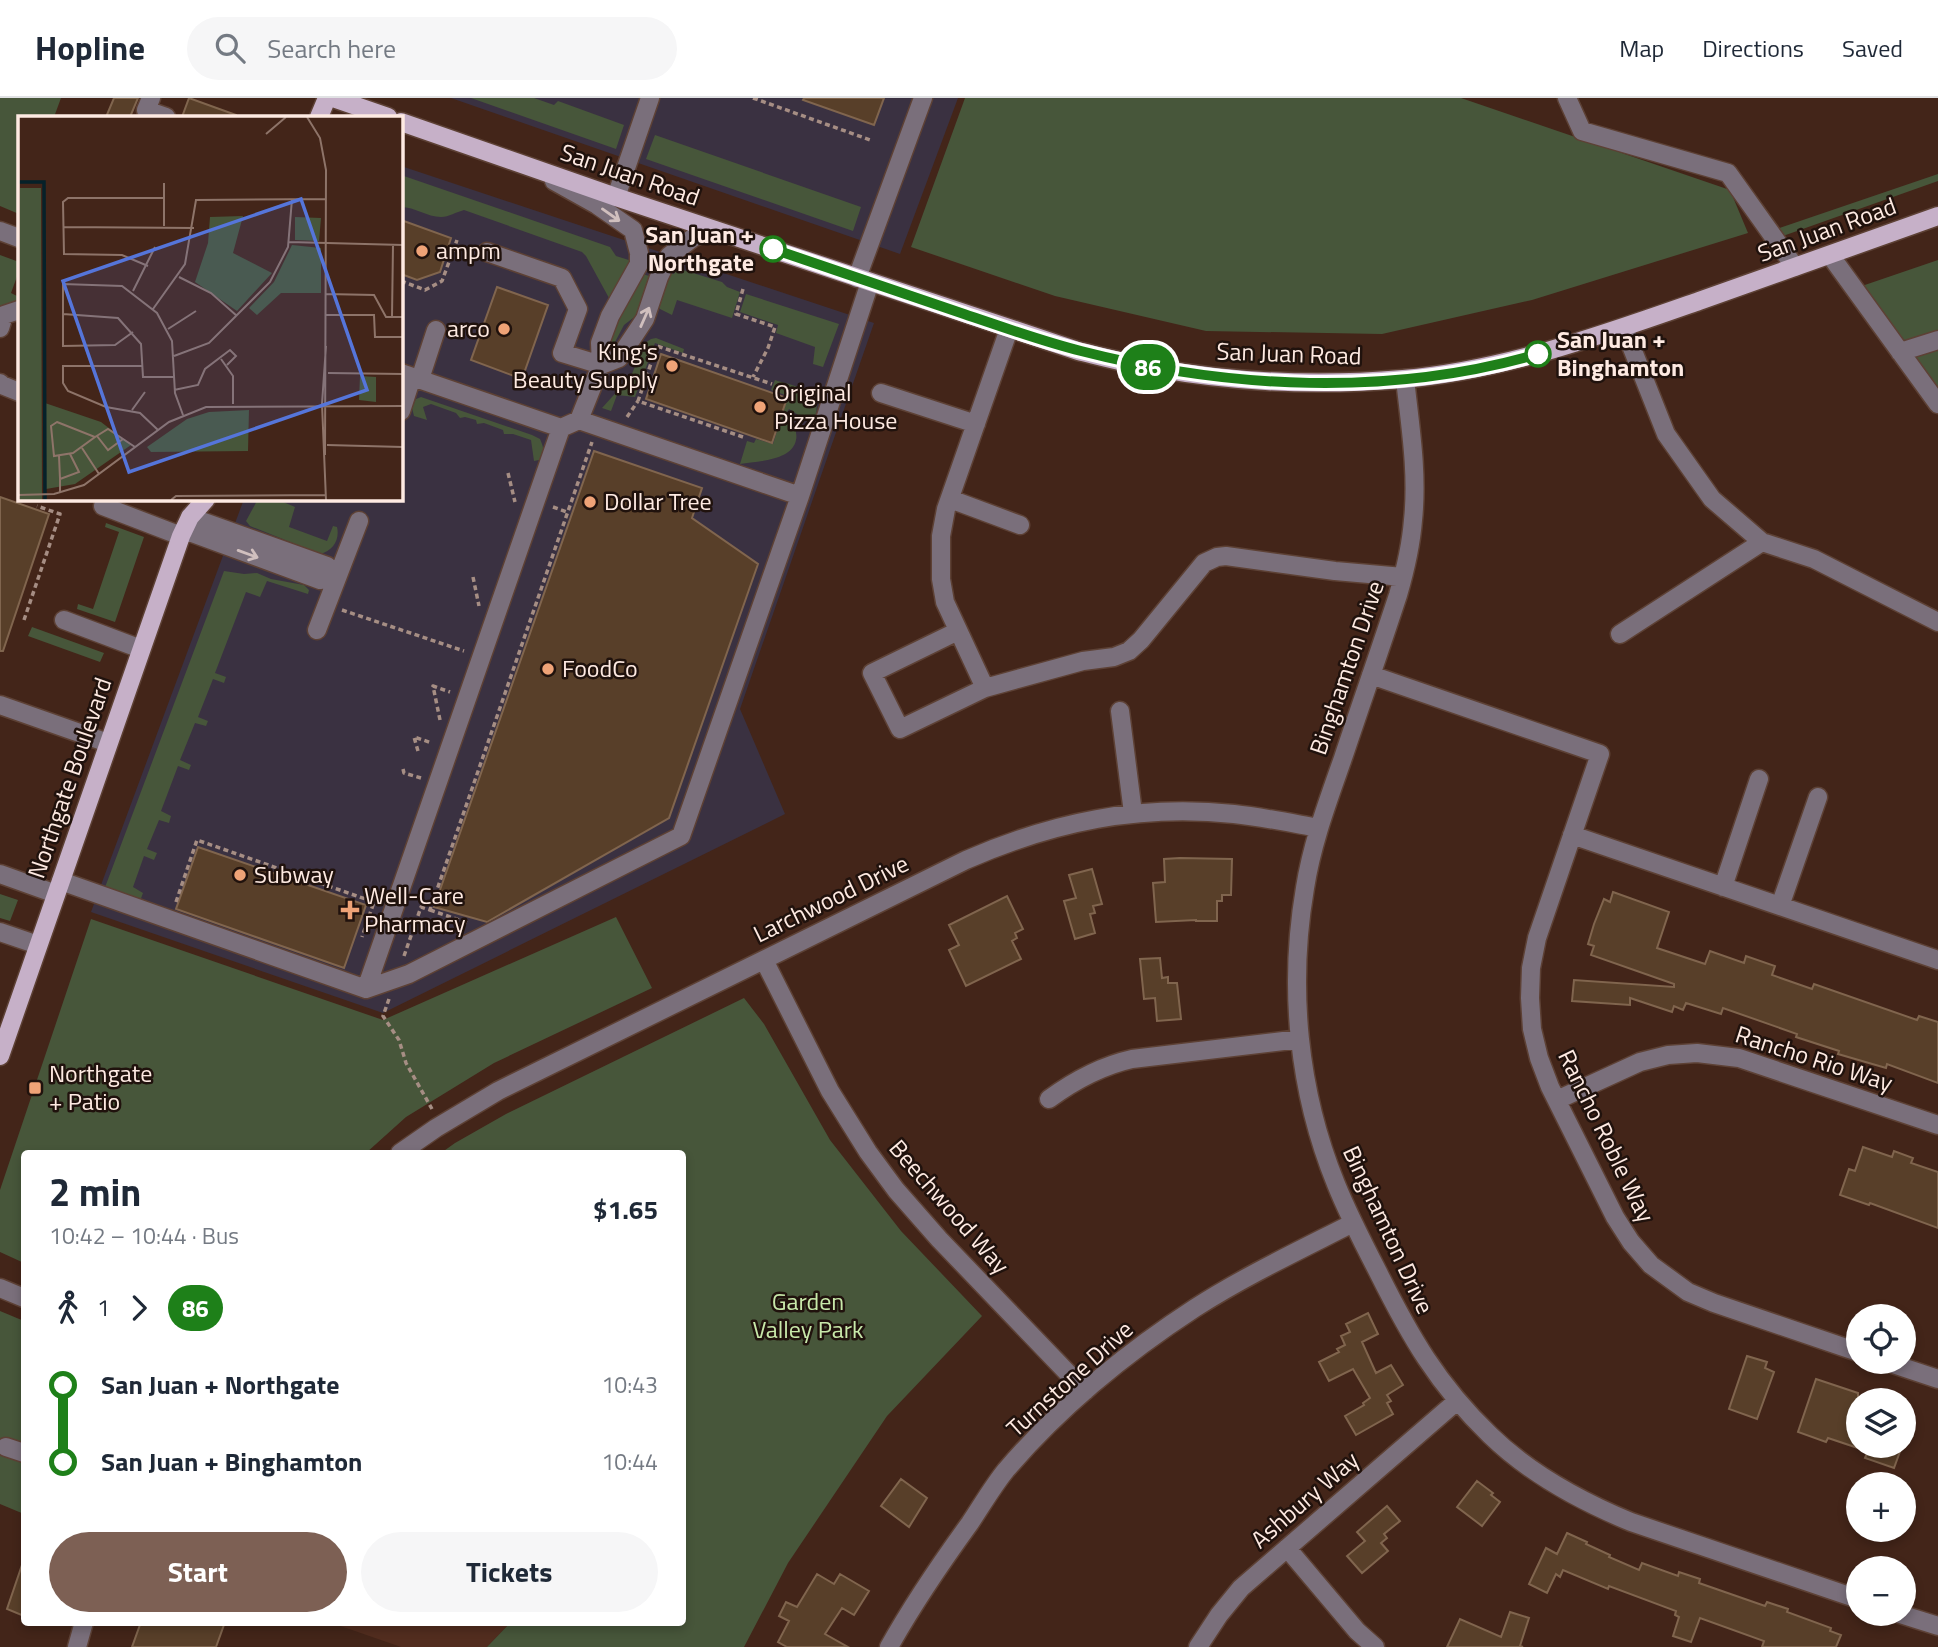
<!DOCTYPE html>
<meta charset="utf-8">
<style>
:root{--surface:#fff;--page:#f6f6f7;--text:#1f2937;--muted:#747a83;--line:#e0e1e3;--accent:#7d6054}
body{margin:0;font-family:"Titillium Web",sans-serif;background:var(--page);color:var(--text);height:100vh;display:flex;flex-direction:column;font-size:26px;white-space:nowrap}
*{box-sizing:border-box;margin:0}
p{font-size:23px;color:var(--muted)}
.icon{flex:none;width:38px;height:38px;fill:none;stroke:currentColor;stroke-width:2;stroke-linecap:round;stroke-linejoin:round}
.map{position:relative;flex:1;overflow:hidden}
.details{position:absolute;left:21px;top:1052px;width:665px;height:476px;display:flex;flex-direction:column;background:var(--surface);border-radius:7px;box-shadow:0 4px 10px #0003}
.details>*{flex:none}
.badge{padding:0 14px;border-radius:23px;font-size:24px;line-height:46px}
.fabs{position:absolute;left:1846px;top:1206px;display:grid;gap:14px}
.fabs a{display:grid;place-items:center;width:70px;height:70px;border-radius:50%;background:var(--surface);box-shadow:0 4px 10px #0003;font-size:35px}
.map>.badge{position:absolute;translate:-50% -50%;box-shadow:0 0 0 4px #fff}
.legs{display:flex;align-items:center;gap:10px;height:77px;padding:0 28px;font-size:23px}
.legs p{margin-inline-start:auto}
.overview{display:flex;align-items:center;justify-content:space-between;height:119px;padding:0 28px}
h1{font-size:38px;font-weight:700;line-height:52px}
.button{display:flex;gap:14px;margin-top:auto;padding:14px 28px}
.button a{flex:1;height:80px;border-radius:42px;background:var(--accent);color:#fff;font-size:28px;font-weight:700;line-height:80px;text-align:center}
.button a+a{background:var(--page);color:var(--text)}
ul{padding:0 28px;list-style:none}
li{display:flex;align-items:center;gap:24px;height:77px;font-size:26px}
li i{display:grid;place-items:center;width:10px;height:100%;margin:0 9px;background:currentColor}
li i::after{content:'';width:18px;height:18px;margin:-9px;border:5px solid;border-radius:50%;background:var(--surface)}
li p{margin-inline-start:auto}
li:first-child i{background:linear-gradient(#0000 50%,currentColor 0)}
li:last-child i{background:linear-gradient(currentColor 50%,#0000 0)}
header{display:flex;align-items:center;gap:42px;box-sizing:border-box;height:98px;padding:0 35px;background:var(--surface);border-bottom:2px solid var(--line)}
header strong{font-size:33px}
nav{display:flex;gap:38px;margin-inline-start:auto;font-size:24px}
.search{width:490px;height:63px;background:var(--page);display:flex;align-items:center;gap:18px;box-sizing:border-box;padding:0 24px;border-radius:38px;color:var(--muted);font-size:26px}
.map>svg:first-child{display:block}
.commercial{fill:#3a3141}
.built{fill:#522d1f}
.green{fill:#47563a}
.building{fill:#583f29;stroke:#80654e;stroke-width:2}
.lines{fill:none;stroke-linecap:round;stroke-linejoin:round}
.minor-casing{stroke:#5d4135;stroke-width:21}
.major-casing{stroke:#5d4135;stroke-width:21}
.path{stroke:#a68e84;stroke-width:3.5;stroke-dasharray:5 3.5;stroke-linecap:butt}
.minor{stroke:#7a6f7b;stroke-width:18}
.major{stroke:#c6b0c8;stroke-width:18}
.oneway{stroke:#d0bfbe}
.line-1-casing{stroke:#fff;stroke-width:16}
.line-1{stroke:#1e8019;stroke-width:10}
.stop-1-dot{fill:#fff;stroke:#1e8019;stroke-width:3.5}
.poi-dot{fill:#efa377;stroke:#20120d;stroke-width:2.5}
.labels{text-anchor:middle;stroke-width:5;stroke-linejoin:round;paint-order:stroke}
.street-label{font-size:24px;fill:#feeae2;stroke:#20120d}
.stop-label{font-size:24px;font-weight:bold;fill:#feeae2;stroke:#20120d;text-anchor:end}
.poi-label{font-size:24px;fill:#feeae2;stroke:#20120d;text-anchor:start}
.park-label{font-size:24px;fill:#c8e9aa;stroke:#20120d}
.inset-river{fill:none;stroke:#062129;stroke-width:3.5}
.inset-road{fill:none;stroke:#8e7469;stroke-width:2}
.view{fill:#5575da;fill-opacity:0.15;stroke:#5575da;stroke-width:3.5}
.inset-edge{fill:none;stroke:#feeae2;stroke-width:3.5}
</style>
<header>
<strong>Hopline</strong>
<div class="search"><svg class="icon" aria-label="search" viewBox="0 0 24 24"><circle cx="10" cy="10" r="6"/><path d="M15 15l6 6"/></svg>Search here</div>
<nav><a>Map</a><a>Directions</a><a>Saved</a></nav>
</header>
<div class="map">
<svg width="1938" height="1549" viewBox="0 0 1938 1549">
<rect width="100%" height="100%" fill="#432519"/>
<path class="commercial" d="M451 0H958L900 156Z
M401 68 874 225 740 611 785 716 383 915 91 814 244 401H401Z"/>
<path class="built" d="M329 1524H511L487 1549H401Z"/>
<path class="green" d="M0 0H61L54 19H19V116L0 108Z
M471 0H534L554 7 558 3 624 27 616 51Z
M965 0H1461L1730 92 1748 135 1532 202 1382 236 1206 233 1055 198 911 149Z
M655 37 861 109 853 133 646 61Z
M1938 76V83L1777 140 1771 133Z
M401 77 610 149 616 158 632 163 623 183 609 200 586 158 582 154 464 112C456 114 449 119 441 119 427 119 415 109 401 109Z
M0 157 19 164V173L11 195 19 199V203L4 208 0 220Z
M1938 162V315L1856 190Z
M680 171 722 184 727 189 740 194 732 220 677 202 672 217 660 211 658 208 669 175 674 176 676 172Z
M643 176 649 178 637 217 624 227 615 244 610 245 609 243 628 196 643 179Z
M746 196 839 226 823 269 813 266 815 249 776 235 778 227 740 214Z
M656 240 684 251 683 255 655 245 635 299 617 297 611 313 602 310 631 278 645 245 651 241Z
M775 282C800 290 828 292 812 326L789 311 782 321 795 330C796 334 797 338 796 342 792 363 757 363 740 366L747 343 754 345 756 341 773 346 788 298 771 292Z
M421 299 532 337 540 341C544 350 545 354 539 362L534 363 531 342 513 336H504L503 332 484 325 477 326 476 322 465 319 460 320 456 315 431 306 423 309 427 322 414 318 412 310 416 301Z
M258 401H281V403L295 409 289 429 327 443 333 428 337 429C340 442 333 453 320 456L250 428 246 423Z
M106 425 144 439 115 524 77 511 78 506 93 511 119 434 105 429Z
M224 473 244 476 257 475 271 481 304 487 309 492 308 496 267 483 260 499 246 494 215 575 226 579 224 585 213 581 198 619 208 623 206 628 195 625 180 662 191 667 189 672 178 668 161 713 171 718 169 725 159 722 147 751 157 755 154 762 144 758 133 789 143 795 140 803 104 792Z
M32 529 104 555 100 564 28 538Z
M0 796 18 802 10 823 0 820Z
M616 819 652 890 494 965 406 1019 366 1055H24V1165L0 1154V1092L91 821 383 922Z
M744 900 764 926 830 1042 901 1133 982 1218 887 1318 788 1465 744 1549H487L511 1524H682V1055H441L455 1045 506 1016Z
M0 1213 24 1223V1416L0 1406Z"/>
<path class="building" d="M114 0H138L130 19H106Z
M189 0 236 17V19H182Z
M804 0H884L874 27 803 2Z
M401 122 451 140 440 174 417 182 401 176Z
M497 189 548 207 522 281 471 262Z
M661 256 787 300 772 345 646 301Z
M594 353 702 390 692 420 758 466 669 720 487 824 434 809Z
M0 399 49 416 3 553H0Z
M198 749 366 807 344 870 176 811Z
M1180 760 1232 761 1231 797H1222V803H1217V823H1196V822L1156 824 1153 785 1165 784 1164 761Z
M1092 771 1102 806 1093 808 1095 815 1090 816 1095 835 1075 841 1064 803 1076 800 1069 777Z
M1613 794 1669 814 1657 850 1705 866 1710 853 1744 865 1746 858 1775 868 1772 877 1812 891 1814 886 1917 922 1919 918 1938 924V985L1887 966 1886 970 1838 956 1839 953 1796 939 1797 936 1723 910 1721 916 1686 905 1683 912 1674 908 1672 914 1630 900V907L1572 903 1574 882 1674 889V886L1591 857 1594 848 1588 846 1594 826 1604 801 1610 804Z
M1007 798 1023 831 1015 835 1017 840 1012 843 1021 861 966 888 949 852 959 847 949 827Z
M1160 860 1162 880 1168 879V885H1177L1181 921 1157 923 1155 900 1144 901 1140 861Z
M1863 1049 1892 1059 1894 1053 1913 1060 1911 1065 1938 1074V1130L1870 1105 1869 1107 1840 1097 1849 1071 1855 1073Z
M1368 1215 1378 1236 1362 1244 1376 1275 1391 1267 1403 1287 1387 1297 1391 1303 1387 1305 1393 1316 1356 1337 1345 1318 1364 1307 1363 1305 1370 1300 1353 1271 1329 1283 1319 1264 1339 1254 1337 1251 1345 1247 1341 1238 1350 1234 1346 1226Z
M1747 1258 1767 1264 1765 1270 1774 1274 1757 1321 1729 1311Z
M1816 1281 1858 1295V1350L1828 1340 1826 1344 1798 1334Z
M1870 1348H1902L1894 1370 1865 1360Z
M901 1381 927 1400 909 1429 881 1408Z
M1477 1383 1493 1395 1491 1397 1500 1404 1482 1428 1457 1409Z
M1387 1408 1400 1423 1384 1436 1387 1440 1381 1445 1388 1453 1362 1475 1347 1458 1365 1443 1357 1434Z
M1567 1435 1587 1444 1586 1446 1610 1457 1609 1459 1639 1472 1642 1465 1678 1478 1679 1474 1700 1481 1699 1485 1765 1508 1767 1504 1788 1511 1787 1514 1831 1530 1830 1533 1841 1537 1836 1549H1762L1764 1543 1700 1520 1691 1544 1673 1538 1679 1519 1675 1517 1676 1513 1609 1488 1608 1491 1563 1472 1560 1479 1556 1476 1547 1495 1529 1486 1546 1450 1557 1456Z
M22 1467H24V1518L7 1511Z
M817 1476 834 1486 840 1476 869 1493 854 1517 842 1510 825 1536 848 1549H787L778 1544 789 1523 779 1518 786 1504 797 1509Z
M1510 1514 1529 1520 1520 1548 1523 1549H1447L1460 1521 1501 1539Z
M141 1524H225L216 1549H132Z"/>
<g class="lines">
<g class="minor-casing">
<path id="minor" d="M151 0 146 12 166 19
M1567 0 1582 33 1728 75 1795 169
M554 83 597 107 633 132 639 155V166L610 218 600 245 601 267 579 322
M616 99 650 0
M0 133 19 140
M487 154 562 180 578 211 562 255 601 267 619 260 645 221 659 179 669 158 694 139 714 132
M1830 157 1938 306
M857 180 923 0
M0 230 4 217 19 212
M1624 230 1666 336 1712 401 1762 444 1814 461 1938 524
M1900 254 1938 242
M401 275 561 330 579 322 800 398
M420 281 436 232
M1405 281C1410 327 1418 375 1413 422 1411 448 1405 473 1398 497 1380 552 1361 606 1343 660 1328 703 1312 745 1305 790 1288 889 1298 993 1336 1086 1348 1116 1363 1145 1378 1174 1410 1238 1437 1286 1490 1337 1530 1376 1580 1403 1631 1424L1858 1501
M0 285 2 287 19 294
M881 295 976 326
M401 313 412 279
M950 401 1020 427
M103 408 181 438
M190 419 327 468 337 477
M184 432 320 482 337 477
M64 522 141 551
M317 532 359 423
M958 533 872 575 900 631 985 590 1083 563 1114 559 1129 553 1141 542 1204 465 1217 459 1226 458 1335 473 1403 479
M1620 536 1762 444
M1371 577 1600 656 1537 840 1531 870 1530 900 1532 931 1539 960 1550 989 1615 1119 1631 1144 1651 1167 1688 1194 1714 1205 1858 1254
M985 590 945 504 941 481V438L946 411 1009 231
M0 607 108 645
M1120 613 1133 715
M1572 737 1938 862
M0 776 56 796
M61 783 366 891 409 876 681 738 800 398 870 184
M1723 789 1759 681
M1780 808 1818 699
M0 834 38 847
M764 862 830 993 868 1054 896 1092 939 1141 1085 1293
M366 891 561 330
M1049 1001C1075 982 1101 968 1132 961L1300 941
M1557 1002 1640 964 1668 957 1697 955 1739 960 1938 1027
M400 1055 436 1030 498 993 966 762C1053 724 1139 706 1234 716 1262 719 1291 725 1319 730
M0 1190 24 1200
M1887 1264 1938 1281
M6 1349 24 1355
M1287 1450 1357 1533 1375 1549
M1900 1516 1938 1528
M77 1549 84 1524
M889 1549C913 1506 941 1465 970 1425 982 1407 993 1388 1006 1372 1059 1310 1126 1255 1195 1210 1245 1178 1300 1152 1353 1125
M1198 1549 1219 1517 1241 1490 1457 1303"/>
</g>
<g class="major-casing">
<path id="major" d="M333 0 388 19
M319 19 327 0
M401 24 616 99 1078 253C1103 259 1129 266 1155 270 1237 285 1320 288 1403 281 1505 272 1602 237 1699 203 1778 175 1858 147 1938 118
M0 958 181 438 190 419 206 401"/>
</g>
<path class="path" d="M753 0 873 43
M401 183 425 192 442 183 457 142
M743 191 736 216 775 229 768 250 753 279
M627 319 638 303
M743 339 638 303 657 248 772 286
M508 375 515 404
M553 409 567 414
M473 479 479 508
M342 512 464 553
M24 522 60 416 37 408
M440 622 433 588 450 594
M418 653 414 639 432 645
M403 671 404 675 421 680
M176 804 197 742 374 804 362 839
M430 812 468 825
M404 858 421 809 430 812 592 344
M389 901 383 918 399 942 406 965 432 1011"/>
<use href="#minor" class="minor"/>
<use href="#major" class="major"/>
</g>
<defs><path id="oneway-shaft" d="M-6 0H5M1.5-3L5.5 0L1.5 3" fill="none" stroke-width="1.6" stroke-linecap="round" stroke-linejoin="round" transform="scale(1.75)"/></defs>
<g class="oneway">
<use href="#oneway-shaft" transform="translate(611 117) rotate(35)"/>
<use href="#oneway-shaft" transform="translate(645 219) rotate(-66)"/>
<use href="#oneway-shaft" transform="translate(248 456) rotate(20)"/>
</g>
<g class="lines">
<g class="line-1-casing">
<path id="line-1" d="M773 151C836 172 900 194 964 216 1003 229 1041 243 1081 253 1229 291 1390 299 1538 256"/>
</g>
<use href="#line-1" class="line-1"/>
</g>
<g class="stop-1-dot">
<circle cx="773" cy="151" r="12"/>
<circle cx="1538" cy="256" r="12"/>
</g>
<g class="poi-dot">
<circle cx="422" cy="153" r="7"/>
<circle cx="504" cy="231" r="7"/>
<circle cx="672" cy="268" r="7"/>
<circle cx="760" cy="309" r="7"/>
<circle cx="590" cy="404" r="7"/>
<circle cx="548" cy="571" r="7"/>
<circle cx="240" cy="777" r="7"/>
<path d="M346.5 801.5h7v7h7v7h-7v7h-7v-7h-7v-7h7z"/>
<rect x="28" y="983" width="14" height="14" rx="3.5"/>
</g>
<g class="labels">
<g class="street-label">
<text transform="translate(630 77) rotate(19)" y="8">San Juan Road</text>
<text transform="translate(1827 132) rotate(-20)" y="8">San Juan Road</text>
<text transform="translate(1289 256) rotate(2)" y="8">San Juan Road</text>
<text transform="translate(1347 570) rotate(-71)" y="8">Binghamton Drive</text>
<text transform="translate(70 680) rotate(-71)" y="8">Northgate Boulevard</text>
<text transform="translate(831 801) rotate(-26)" y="8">Larchwood Drive</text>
<text transform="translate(1814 961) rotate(18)" y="8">Rancho Rio Way</text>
<text transform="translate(1606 1038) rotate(64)" y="8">Rancho Roble Way</text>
<text transform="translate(949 1109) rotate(49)" y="8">Beechwood Way</text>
<text transform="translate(1388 1132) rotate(65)" y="8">Binghamton Drive</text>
<text transform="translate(1070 1281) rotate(-42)" y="8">Turnstone Drive</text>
<text transform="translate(1305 1402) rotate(-41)" y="8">Ashbury Way</text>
</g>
<g class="stop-label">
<text x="754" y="145">San Juan +<tspan x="754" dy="28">Northgate</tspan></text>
<text x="1557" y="250" text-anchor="start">San Juan +<tspan x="1557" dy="28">Binghamton</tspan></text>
</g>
<g class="poi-label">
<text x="436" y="161">ampm</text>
<text x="490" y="239" text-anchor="end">arco</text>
<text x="658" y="262" text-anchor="end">King's<tspan x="658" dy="28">Beauty Supply</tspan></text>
<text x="774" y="303">Original<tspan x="774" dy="28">Pizza House</tspan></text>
<text x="604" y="412">Dollar Tree</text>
<text x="562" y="579">FoodCo</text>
<text x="254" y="785">Subway</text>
<text x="364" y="806">Well-Care<tspan x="364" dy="28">Pharmacy</tspan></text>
<text x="49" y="984">Northgate<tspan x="49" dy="28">+ Patio</tspan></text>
</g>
<g class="park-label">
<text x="808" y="1212">Garden<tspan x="808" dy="28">Valley Park</tspan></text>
</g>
</g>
<g transform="translate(18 18)">
<rect width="385" height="385" fill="#432519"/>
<path d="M2 72H23L24 384H2ZM225 100 215 137 254 157 219 195 177 166 190 127 192 101ZM277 101 303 102 301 125 277 124ZM274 129 303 132V177H263L239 199 231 192 256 166ZM342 260 358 261V286L341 284ZM27 287 83 306 113 329 57 368 28 373ZM231 294 230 335 133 336 129 331 169 303 191 296Z" fill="#47563a"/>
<path class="inset-river" d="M0 66H26L27 384"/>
<path class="inset-road" d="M289 1 302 22 308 54 307 339M248 18 268 1M146 67V110M45 111 176 112M271 126 385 129M130 150 104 139 46 138 45 86 50 82H146M161 161 193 177 219 200M115 175 137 131M308 178 356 179 368 201H385M135 193 167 148 178 84 308 83M45 198 100 202 123 228 125 261H156M308 199H356L357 221H385M374 201 375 129M150 213 178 195M115 216 97 229 45 230V168L104 170 139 197 154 225 157 277 165 299M308 230 304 288 308 384M156 240 191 227 252 166 270 131 274 83M203 243 215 260V288M125 250H45V267L50 275 88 291 122 297 140 314M310 257 385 258M156 274 180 269 187 253 212 234 218 240 209 249M114 294 127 276M39 306 77 321 55 337 36 340 33 310ZM79 320 90 334 105 323M77 321 90 313 117 331M309 329 385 331M64 332 81 358M41 340 42 363M42 377V363L61 356 52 338M0 379 36 378 66 369 151 306 188 291 385 290M153 384 158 380 308 379"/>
<path class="view" d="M283 83 349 274 111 356 45 165Z"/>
<rect width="385" height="385" class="inset-edge"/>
</g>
</svg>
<div class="fabs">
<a><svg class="icon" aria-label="locate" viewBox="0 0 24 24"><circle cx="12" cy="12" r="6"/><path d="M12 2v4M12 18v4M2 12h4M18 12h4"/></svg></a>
<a><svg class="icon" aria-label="layers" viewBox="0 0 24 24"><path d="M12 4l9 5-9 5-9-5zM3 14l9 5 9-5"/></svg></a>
<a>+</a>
<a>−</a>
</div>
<b class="badge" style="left:1148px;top:269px;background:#1e8019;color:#fff">86</b>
<section class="details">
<div class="overview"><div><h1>2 min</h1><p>10:42 – 10:44 · Bus</p></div><b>$1.65</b></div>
<div class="legs"><svg class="icon" aria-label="walk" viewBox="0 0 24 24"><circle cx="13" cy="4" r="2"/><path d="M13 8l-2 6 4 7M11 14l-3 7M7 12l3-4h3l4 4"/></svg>1<svg class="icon" aria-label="forward" viewBox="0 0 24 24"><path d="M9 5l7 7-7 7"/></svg><b class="badge" style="background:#1e8019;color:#fff">86</b></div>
<ul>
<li><i style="color:#1e8019"></i><b>San Juan + Northgate</b><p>10:43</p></li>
<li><i style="color:#1e8019"></i><b>San Juan + Binghamton</b><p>10:44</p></li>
</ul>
<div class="button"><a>Start</a><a>Tickets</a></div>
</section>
</div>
